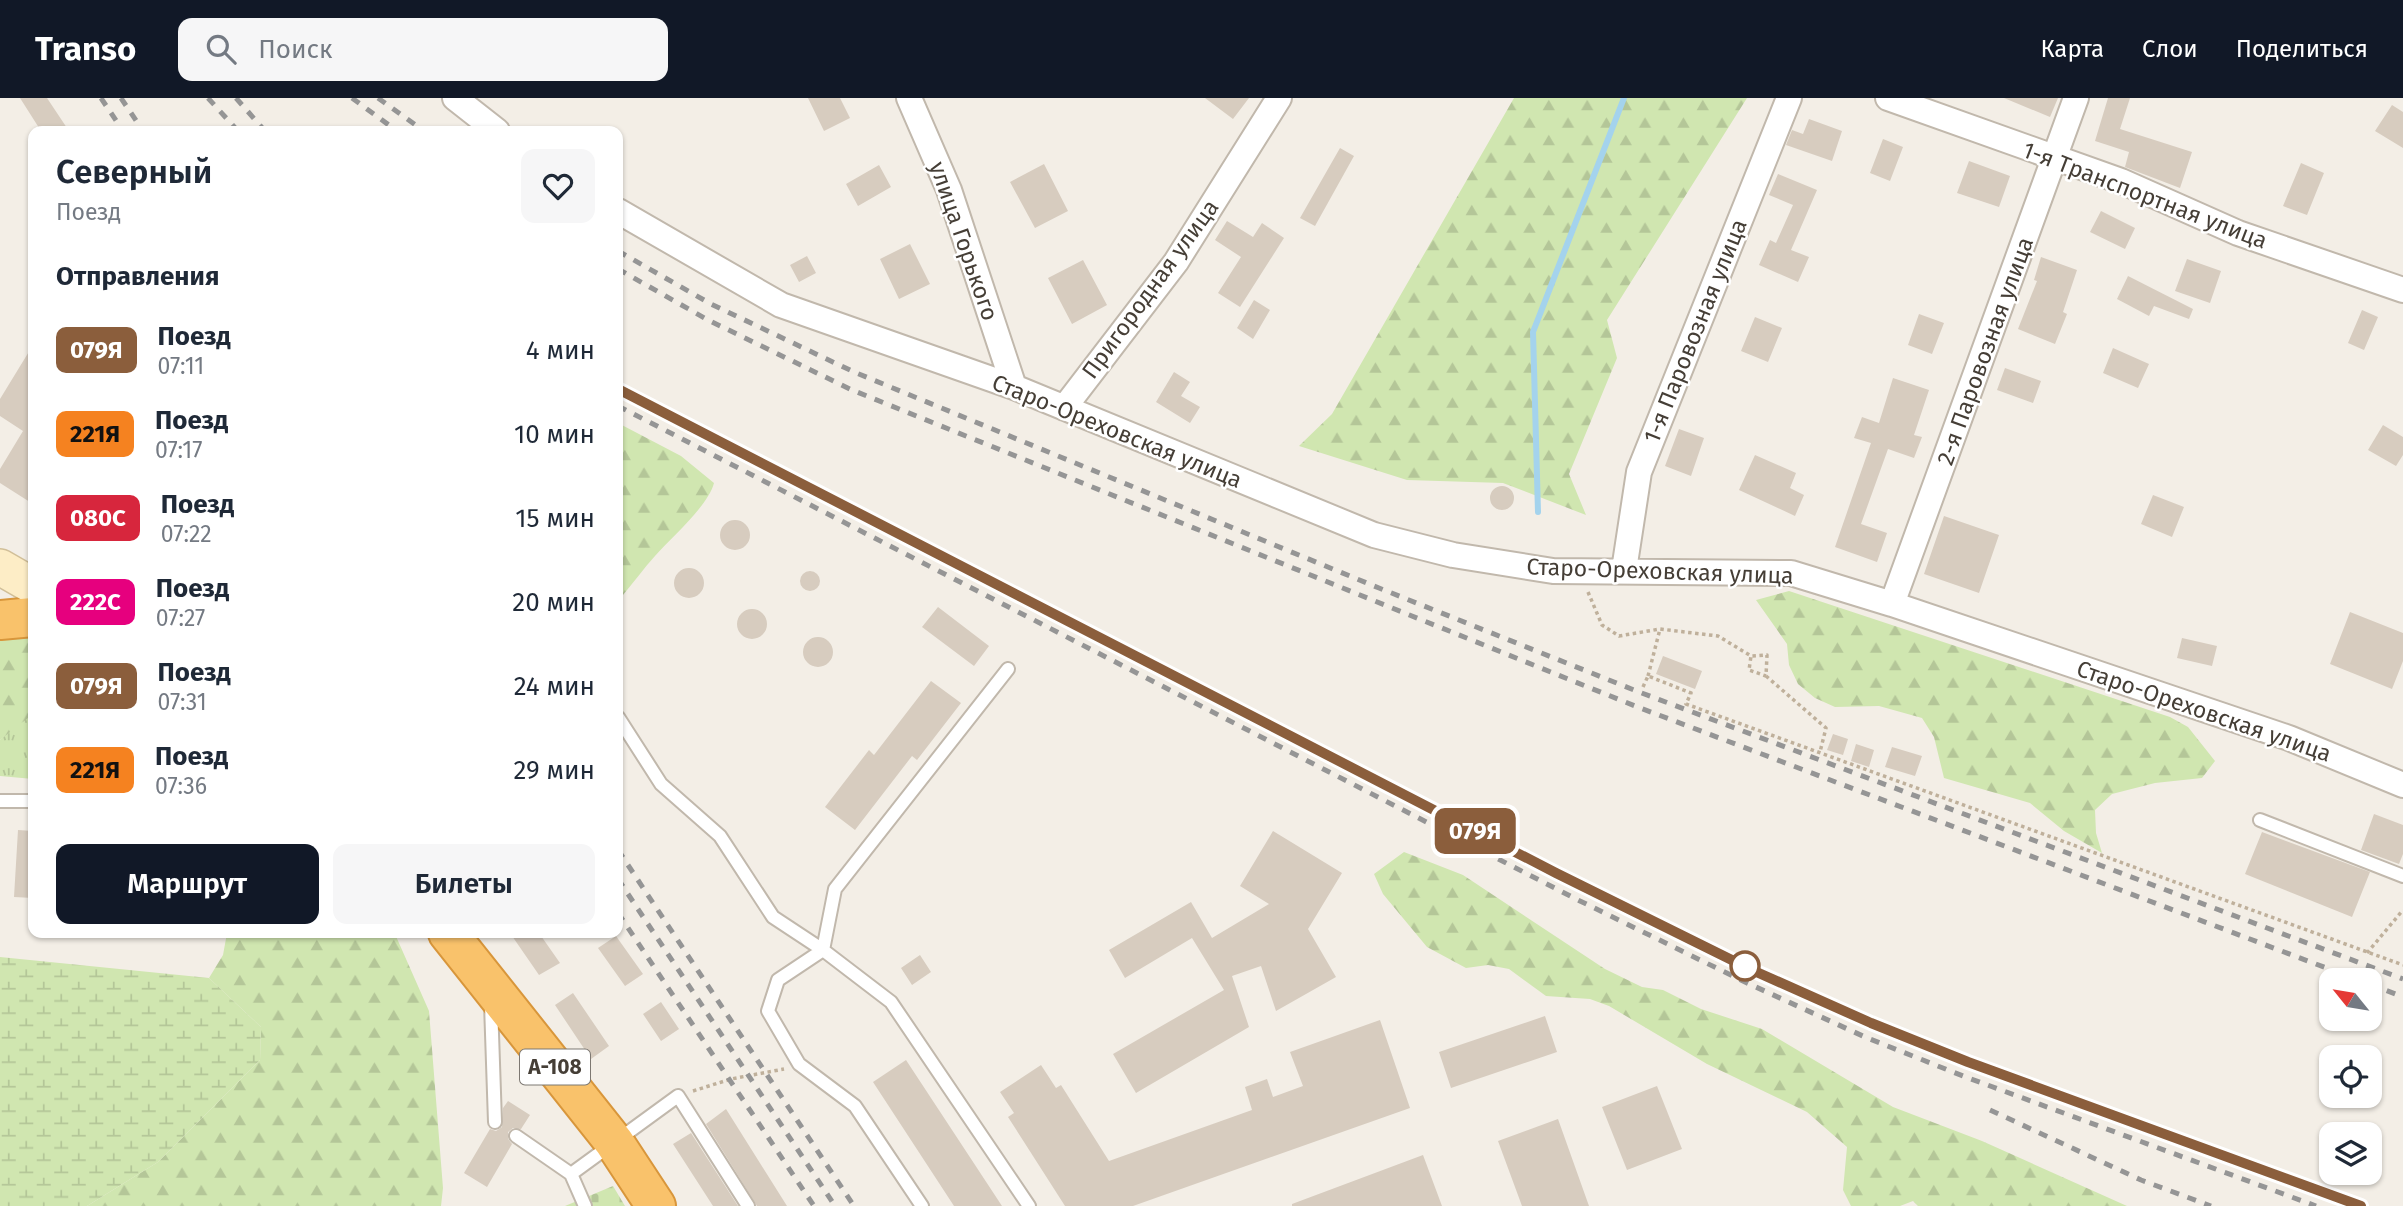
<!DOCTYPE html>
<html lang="ru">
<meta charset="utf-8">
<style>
:root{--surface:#fff;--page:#f6f6f7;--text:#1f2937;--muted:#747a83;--accent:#111827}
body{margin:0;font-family:"Fira Sans",sans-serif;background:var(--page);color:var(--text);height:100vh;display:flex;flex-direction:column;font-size:26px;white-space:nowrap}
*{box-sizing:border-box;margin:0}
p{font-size:23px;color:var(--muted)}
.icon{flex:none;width:38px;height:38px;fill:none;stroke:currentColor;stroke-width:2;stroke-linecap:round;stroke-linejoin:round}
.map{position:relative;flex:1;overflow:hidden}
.side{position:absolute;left:28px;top:28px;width:595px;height:812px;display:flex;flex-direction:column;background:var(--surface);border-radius:14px;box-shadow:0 2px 5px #0004}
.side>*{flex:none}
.badge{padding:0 14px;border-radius:10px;font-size:24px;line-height:46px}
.needle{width:46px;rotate:300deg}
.buttons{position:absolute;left:2319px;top:870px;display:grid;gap:14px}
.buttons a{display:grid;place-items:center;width:63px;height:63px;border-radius:14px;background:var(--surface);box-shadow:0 2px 5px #0004;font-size:35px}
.map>.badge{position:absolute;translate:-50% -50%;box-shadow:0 0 0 4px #fff}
h2{padding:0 28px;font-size:26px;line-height:63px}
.round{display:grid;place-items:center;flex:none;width:74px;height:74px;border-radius:14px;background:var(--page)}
.summary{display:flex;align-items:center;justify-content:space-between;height:119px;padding:0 28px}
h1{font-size:33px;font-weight:600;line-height:52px}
.action{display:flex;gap:14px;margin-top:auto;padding:14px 28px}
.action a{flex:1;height:80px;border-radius:14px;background:var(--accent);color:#fff;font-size:28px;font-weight:600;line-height:80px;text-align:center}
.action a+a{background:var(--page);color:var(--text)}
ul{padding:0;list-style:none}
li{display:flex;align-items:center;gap:21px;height:84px;padding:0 28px}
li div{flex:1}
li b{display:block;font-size:26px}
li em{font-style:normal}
li .badge{min-width:77px;font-weight:700;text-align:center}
header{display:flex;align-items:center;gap:42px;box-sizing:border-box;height:98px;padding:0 35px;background:var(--accent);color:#fff}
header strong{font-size:33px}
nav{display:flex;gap:38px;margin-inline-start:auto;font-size:24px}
.search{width:490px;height:63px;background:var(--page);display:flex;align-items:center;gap:18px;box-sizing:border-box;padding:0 24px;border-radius:14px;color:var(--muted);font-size:26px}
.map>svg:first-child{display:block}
.grass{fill:url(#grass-tufts)}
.forest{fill:url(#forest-firs)}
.wetland{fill:url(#wetland-marsh)}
.cemetery{fill:url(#cemetery-stones)}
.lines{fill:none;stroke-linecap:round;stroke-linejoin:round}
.stream{stroke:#a4d3ed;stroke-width:6}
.building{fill:#d7ccbf}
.lane-casing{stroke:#c1b8ac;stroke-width:16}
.street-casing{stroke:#c1b8ac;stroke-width:28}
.secondary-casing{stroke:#d1bf98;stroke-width:38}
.highway-casing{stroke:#d8963b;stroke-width:42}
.path{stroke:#bfb09b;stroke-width:3.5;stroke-dasharray:3.5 3.5;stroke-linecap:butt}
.lane{stroke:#fff;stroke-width:12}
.street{stroke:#fff;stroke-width:24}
.secondary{stroke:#fdedc6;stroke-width:35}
.highway{stroke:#f9c26b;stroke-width:38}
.rail{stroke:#959595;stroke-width:5;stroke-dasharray:9 9;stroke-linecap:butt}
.line-casing{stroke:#fff;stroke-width:16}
.line{stroke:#8b5e3c;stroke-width:10}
.stop-dot{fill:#fff;stroke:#8b5e3c;stroke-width:3.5}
.labels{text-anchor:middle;stroke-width:5;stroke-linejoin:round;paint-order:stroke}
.shield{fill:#fff;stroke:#7d7872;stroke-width:2}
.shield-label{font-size:21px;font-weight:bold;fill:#453e36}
.street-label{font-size:23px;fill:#453e36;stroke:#fff}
</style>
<header>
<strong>Transo</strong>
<div class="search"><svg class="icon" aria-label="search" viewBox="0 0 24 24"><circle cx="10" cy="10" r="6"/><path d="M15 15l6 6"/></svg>Поиск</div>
<nav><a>Карта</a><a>Слои</a><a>Поделиться</a></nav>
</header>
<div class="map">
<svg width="2403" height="1108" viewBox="0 0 2403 1108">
<defs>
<pattern id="grass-tufts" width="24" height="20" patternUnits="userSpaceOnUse" patternTransform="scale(1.75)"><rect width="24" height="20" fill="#d0e6b0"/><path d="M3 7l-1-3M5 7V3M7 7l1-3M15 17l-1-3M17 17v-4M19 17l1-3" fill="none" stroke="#b4c698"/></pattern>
<pattern id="forest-firs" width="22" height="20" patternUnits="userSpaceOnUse" patternTransform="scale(1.75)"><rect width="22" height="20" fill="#d0e6b0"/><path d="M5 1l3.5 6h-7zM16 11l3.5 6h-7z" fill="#b4c698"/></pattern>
<pattern id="wetland-marsh" width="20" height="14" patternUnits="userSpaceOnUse" patternTransform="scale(1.75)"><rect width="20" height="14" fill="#d0e6b0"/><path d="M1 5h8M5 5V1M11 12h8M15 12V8" fill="none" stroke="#b4c698"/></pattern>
<pattern id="cemetery-stones" width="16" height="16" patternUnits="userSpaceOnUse" patternTransform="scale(1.75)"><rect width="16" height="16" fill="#d0e6b0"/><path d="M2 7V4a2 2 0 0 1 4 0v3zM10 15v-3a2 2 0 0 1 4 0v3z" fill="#b4c698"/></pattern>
</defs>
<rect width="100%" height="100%" fill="#f3eee6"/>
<path class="grass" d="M30 616H33V681L0 678V642Z"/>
<path class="forest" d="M1514 0H1747L1607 222 1617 260 1569 376 1586 417 1503 385 1407 382 1299 348 1332 316Z
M618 325 681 358 714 385C708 408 672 439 655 458 644 470 634 484 623 497L618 499Z
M1789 493 2170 619 2188 629 2215 663 2202 680 2155 685 2112 696 2095 712 2096 735 2102 755 2064 733 2030 705 1944 680 1934 639 1922 620 1879 608 1835 609 1815 600 1798 586 1789 567 1787 546 1756 502Z
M33 540V616L0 642V541Z
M1404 754 1463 777 1605 871 1642 889 1663 892 1701 911 1762 931 1893 1009 1982 1043 2127 1108H1918L1913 1103 1900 1108H1851L1843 1092 1847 1049 1807 1014 1707 966 1609 908 1590 901 1546 898 1509 871 1488 867 1466 870 1427 849 1383 796 1374 776Z
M227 835 395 836 429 913 443 1090 441 1108H87L158 1064 260 962 261 929 209 880 223 857Z"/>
<path class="wetland" d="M0 859 209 880 261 929 260 962 158 1064 87 1108H0Z"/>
<path class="cemetery" d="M613 1088 625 1108H565Z"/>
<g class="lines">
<path class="stream" d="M1538 414 1533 234 1624 0"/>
</g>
<path class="building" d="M20 0H47L69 33H41Z
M808 0H840L850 20 824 33Z
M1205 0H1249L1233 21Z
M2004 0H2058L2050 19Z
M2108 0H2130L2120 31 2192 54 2180 90 2125 69 2129 54 2095 43Z
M2392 7 2403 14V50L2375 33Z
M1809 21 1842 33 1832 63 1786 47 1792 32 1803 36Z
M1883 41 1903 49 1890 83 1870 75Z
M1340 50 1354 58 1315 128 1300 120Z
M1969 63 2010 78 1999 109 1957 95Z
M2301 65 2324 75 2307 117 2283 108Z
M1044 66 1068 113 1035 130 1010 84Z
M879 67 891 89 858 108 846 86Z
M1778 76 1817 92 1791 152 1809 159 1798 184 1759 167 1770 142 1776 145 1793 107 1769 97Z
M2101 113 2135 130 2125 151 2090 134Z
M1227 123 1253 139 1262 125 1284 140 1240 209 1218 195 1241 159 1215 142Z
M910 146 930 186 899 201 880 161Z
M807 158 816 175 799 184 790 167Z
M2041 159 2077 172 2063 214 2067 216 2055 246 2018 231 2037 183 2034 182Z
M2187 161 2221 173 2210 205 2175 193Z
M1083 162 1107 207 1072 226 1048 180Z
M2128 178 2193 211 2189 221 2154 208 2149 218 2117 201Z
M1254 202 1270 212 1253 241 1237 230Z
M2362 212 2378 219 2364 252 2348 245Z
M1919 216 1944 225 1932 256 1908 247Z
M1755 219 1782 230 1768 264 1741 253Z
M33 247V406L0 385V371L23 333 0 318V301Z
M2113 250 2149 266 2138 290 2103 275Z
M2005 270 2041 283 2033 305 1997 292Z
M1174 274 1190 284 1181 298 1200 309 1190 325 1156 304Z
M1893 280 1929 292 1914 337 1922 339 1914 360 1888 351 1861 426 1887 435 1877 464 1835 449 1871 345 1854 340 1862 319 1879 325Z
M2383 327 2403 339V357L2396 368 2368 352Z
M1679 331 1704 340 1691 378 1665 368Z
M1755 357 1796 375 1790 390 1804 397 1795 418 1739 392Z
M1490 400a12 12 0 1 1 24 0a12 12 0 1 1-24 0Z
M2153 397 2184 409 2172 439 2141 426Z
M1944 418 1999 437 1979 495 1924 476Z
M720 437a15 15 0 1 1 30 0a15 15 0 1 1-30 0Z
M674 485a15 15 0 1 1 30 0a15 15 0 1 1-30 0Z
M800 483a10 10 0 1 1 20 0a10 10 0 1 1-20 0Z
M938 509 989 548 974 568 922 529Z
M737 526a15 15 0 1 1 30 0a15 15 0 1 1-30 0Z
M2350 514 2403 535V563L2392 591 2330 566Z
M803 554a15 15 0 1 1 30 0a15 15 0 1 1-30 0Z
M2182 540 2217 548 2212 568 2177 560Z
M1663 558 1702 573 1695 591 1656 576Z
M931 583 961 605 917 662 912 658 855 732 825 709 869 652 874 657Z
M1833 636 1848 641 1843 657 1827 652Z
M1856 646 1874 652 1869 669 1851 663Z
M1892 649 1922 658 1915 678 1885 669Z
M2374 716 2403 727V756L2399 766 2361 752Z
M18 732 33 733V800L14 799Z
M1273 733 1342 775 1308 831 1336 879 1276 913 1261 868 1232 878 1249 929 1136 995 1113 956 1224 892 1192 840 1125 880 1109 852 1191 804 1212 840 1269 806 1240 788Z
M2262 734 2370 774 2352 819 2245 776Z
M510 835H539L560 865 539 877Z
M616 838 643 876 625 888 598 850Z
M920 857 931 874 912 887 901 870Z
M573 895 609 948 591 961 555 907Z
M661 904 679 931 661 943 643 916Z
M1545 918 1557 954 1451 990 1439 954Z
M1380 922 1410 1010 1133 1108H1065L1008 1019 1014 1015 1000 994 1041 967 1056 990 1061 987 1109 1063 1252 1012 1245 989 1267 981 1273 999 1303 988 1290 954Z
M906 962 1002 1108H954L873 984Z
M1657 988 1682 1051 1627 1072 1602 1009Z
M508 1003 530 1017 521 1031 513 1030 508 1034V1041L512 1046 487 1089 464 1075 490 1031 496 1033 502 1029 503 1010Z
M726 1011 787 1108H757L706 1026Z
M1558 1021 1589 1108H1522L1498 1043Z
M691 1035 738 1108H713L673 1046Z
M1423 1057 1442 1108H1292V1106Z"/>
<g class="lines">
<g class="lane-casing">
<path id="lane" d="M618 619 661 686 720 738 773 819 823 852 891 904 1029 1108
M0 703H33
M2260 722 2403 778
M491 906 495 1024
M516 1038 571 1076 678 998 748 1108
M571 1076 585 1108
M922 1108 855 1008 799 966 768 913 778 882 823 852 835 791 1008 571"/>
</g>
<g class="street-casing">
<path id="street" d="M455 0 497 33
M909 0 949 92 1014 289
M1888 0 2121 83 2238 135 2403 192
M618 113 781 207 1014 289 1374 437 1453 457 1553 473 1791 475 1892 506 2289 640 2403 687
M1064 310 1176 164 1279 0
M1624 472 1639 374 1789 0
M1892 506 2076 0"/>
</g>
<g class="secondary-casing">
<path id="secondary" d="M0 469 33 488"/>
</g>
<g class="highway-casing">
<path id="highway" d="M0 522 33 519
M448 835 614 1044 656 1108"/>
</g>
<path class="path" d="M1588 494 1602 527 1619 538 1660 531 1718 538 1751 558 1749 572 1766 578 1767 557 1751 558
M1648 578 1660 531
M1766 578 1826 630 1820 654
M1643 589 1648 578 1691 595 1686 606 2403 867
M2367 855 2403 812
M693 993 731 981 784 971"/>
<use href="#lane" class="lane"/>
<use href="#street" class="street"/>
<use href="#secondary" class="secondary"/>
<use href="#highway" class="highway"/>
<path class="rail" d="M101 0 123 33
M121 0 143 33
M208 0 238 33
M236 0 265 33
M352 0 397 33
M378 0 424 33
M618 153 711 206 854 274 1379 490 1639 594 2403 881
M618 171 708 222 852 292 1635 608 2358 882
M618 291 1580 787 1752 872 1871 925 1968 964 2361 1108
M618 308 1576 801 1745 884 1865 939 1963 978 2316 1108
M618 752 854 1108
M618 781 835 1108
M618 815 814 1108
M2370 886 2403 899
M1990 1012 2141 1082 2211 1108"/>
</g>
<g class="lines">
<g class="line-casing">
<path id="line" d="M618 291 1556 775 1752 872 1871 925 1968 964 2361 1108"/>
</g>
<use href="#line" class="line"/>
</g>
<circle class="stop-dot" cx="1745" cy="868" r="14"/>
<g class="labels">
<rect class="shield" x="520" y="951.5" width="70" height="35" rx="5"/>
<g class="shield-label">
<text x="555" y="976">А-108</text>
</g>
<g class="street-label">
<text transform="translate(2145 97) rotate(21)" y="8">1-я Транспортная улица</text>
<text transform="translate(964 143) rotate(71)" y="8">улица Горького</text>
<text transform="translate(1150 191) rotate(-54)" y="8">Пригородная улица</text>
<text transform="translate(1695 233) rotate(-68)" y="8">1-я Паровозная улица</text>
<text transform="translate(1985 253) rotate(-70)" y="8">2-я Паровозная улица</text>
<text transform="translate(1117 333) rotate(22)" y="8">Старо-Ореховская улица</text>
<text transform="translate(1660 473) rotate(2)" y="8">Старо-Ореховская улица</text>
<text transform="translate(2204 613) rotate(19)" y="8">Старо-Ореховская улица</text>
</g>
</g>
</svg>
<div class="buttons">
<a><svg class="needle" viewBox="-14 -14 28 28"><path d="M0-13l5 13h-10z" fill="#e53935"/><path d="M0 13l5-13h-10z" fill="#747a83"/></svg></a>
<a><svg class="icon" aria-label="locate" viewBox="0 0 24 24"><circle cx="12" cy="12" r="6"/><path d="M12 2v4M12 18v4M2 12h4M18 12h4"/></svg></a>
<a><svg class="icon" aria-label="layers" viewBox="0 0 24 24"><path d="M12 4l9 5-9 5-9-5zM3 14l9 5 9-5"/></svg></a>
</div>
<b class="badge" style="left:1475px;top:733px;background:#8b5e3c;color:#fff">079Я</b>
<section class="side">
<div class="summary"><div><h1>Северный</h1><p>Поезд</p></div><a class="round"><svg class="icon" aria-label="heart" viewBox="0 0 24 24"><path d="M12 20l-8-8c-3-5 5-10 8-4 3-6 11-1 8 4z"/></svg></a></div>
<h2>Отправления</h2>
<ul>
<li><span class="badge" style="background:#8b5e3c;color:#fff">079Я</span><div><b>Поезд</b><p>07:11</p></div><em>4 мин</em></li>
<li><span class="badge" style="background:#f58220;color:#111">221Я</span><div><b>Поезд</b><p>07:17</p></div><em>10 мин</em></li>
<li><span class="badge" style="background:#d7263d;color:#fff">080С</span><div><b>Поезд</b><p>07:22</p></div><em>15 мин</em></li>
<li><span class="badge" style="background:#e6007e;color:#fff">222С</span><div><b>Поезд</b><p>07:27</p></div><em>20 мин</em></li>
<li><span class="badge" style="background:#8b5e3c;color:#fff">079Я</span><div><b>Поезд</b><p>07:31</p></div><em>24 мин</em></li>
<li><span class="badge" style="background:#f58220;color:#111">221Я</span><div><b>Поезд</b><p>07:36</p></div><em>29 мин</em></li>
</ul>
<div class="action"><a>Маршрут</a><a>Билеты</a></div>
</section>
</div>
